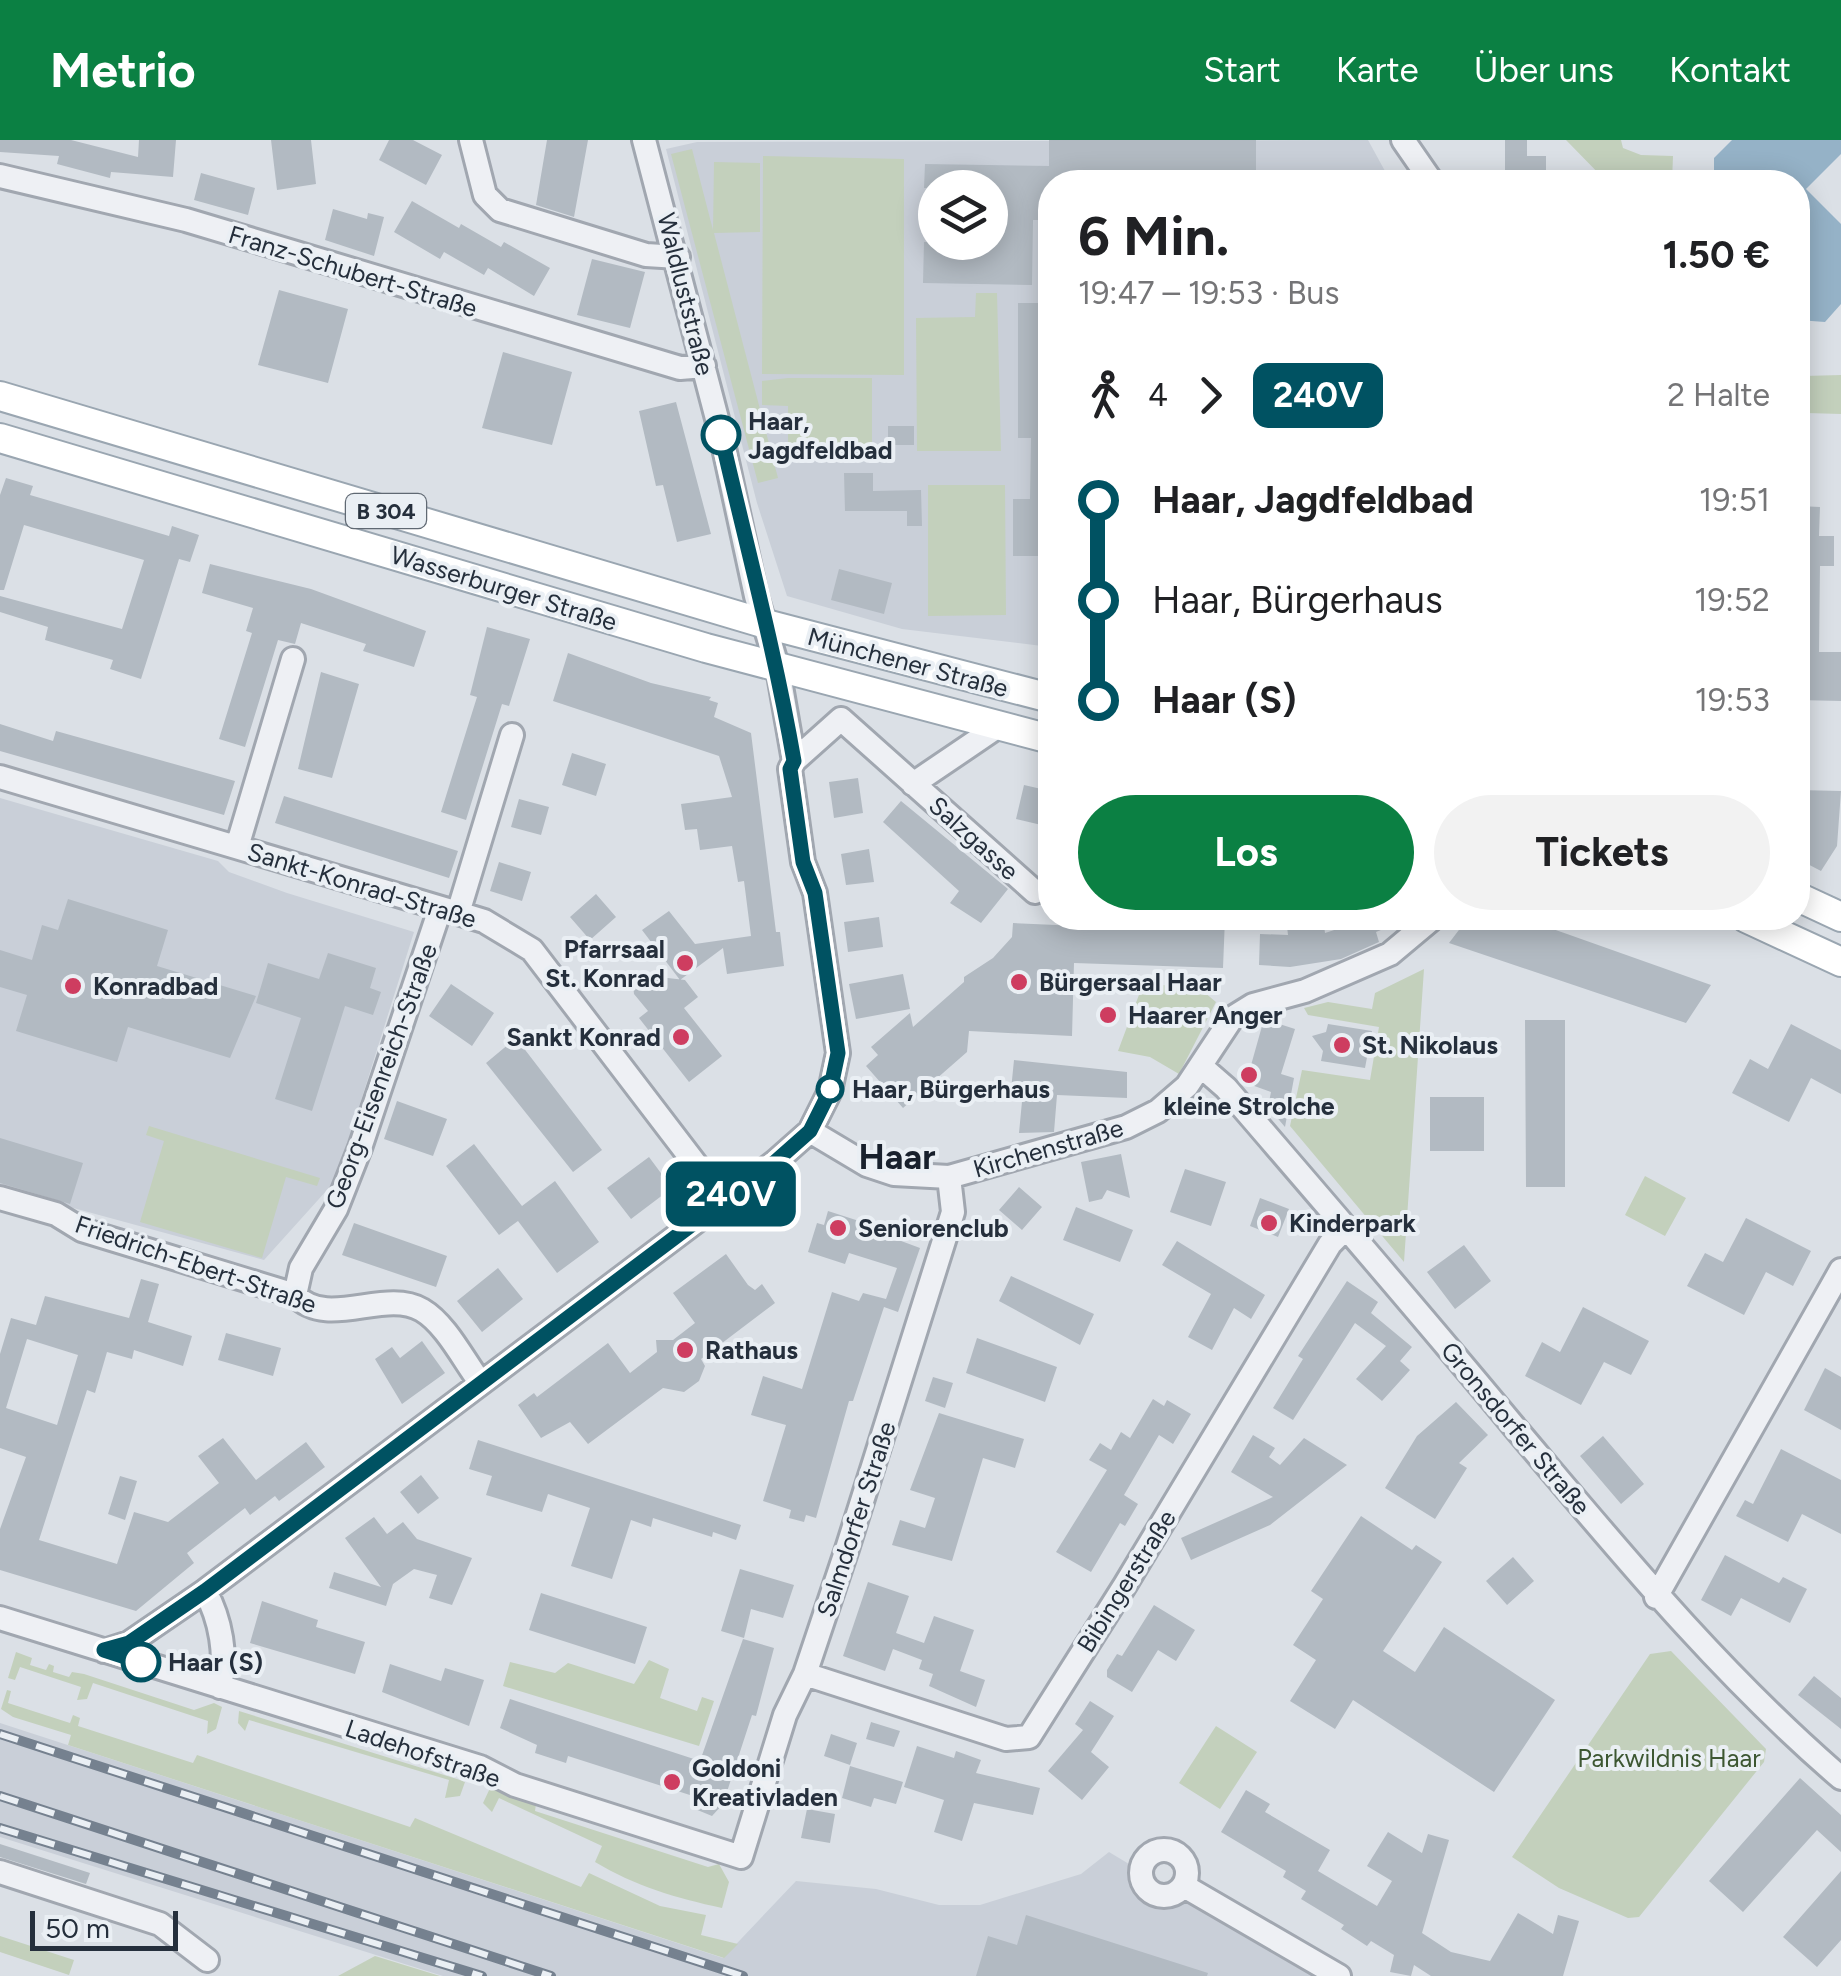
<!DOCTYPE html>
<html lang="de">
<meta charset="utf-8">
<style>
:root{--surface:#fff;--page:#f2f2f2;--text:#202124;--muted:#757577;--accent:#0b8043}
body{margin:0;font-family:Figtree,sans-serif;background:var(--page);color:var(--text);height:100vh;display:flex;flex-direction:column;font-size:38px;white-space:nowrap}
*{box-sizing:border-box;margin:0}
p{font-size:32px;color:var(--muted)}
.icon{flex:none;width:55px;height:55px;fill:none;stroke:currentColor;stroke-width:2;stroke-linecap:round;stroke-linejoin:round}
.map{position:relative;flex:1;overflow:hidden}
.sheet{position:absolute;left:1038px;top:30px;width:772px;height:760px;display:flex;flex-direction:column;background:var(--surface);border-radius:40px;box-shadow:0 5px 25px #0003}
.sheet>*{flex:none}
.badge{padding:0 20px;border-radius:15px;font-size:35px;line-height:65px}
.buttons{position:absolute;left:918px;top:30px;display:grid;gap:20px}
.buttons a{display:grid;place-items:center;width:90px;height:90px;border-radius:50%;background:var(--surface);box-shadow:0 5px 25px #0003;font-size:50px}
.scale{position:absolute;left:30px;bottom:25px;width:148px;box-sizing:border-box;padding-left:10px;border:5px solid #252f3c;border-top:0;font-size:28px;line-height:35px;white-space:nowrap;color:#252f3c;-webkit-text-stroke:8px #eaeff4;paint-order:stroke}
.map>.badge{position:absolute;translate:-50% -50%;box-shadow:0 0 0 5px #fff}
.legs{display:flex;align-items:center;gap:15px;height:110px;padding:0 40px;font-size:32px}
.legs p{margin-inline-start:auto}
.overview{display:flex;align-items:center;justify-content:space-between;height:170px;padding:0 40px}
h1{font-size:55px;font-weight:700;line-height:75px}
.action{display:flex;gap:20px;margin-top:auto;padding:20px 40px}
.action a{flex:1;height:115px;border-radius:60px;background:var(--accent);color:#fff;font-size:40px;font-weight:700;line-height:115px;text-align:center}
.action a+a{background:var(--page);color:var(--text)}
ul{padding:0 40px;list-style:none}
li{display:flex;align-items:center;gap:35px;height:100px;font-size:38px}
li i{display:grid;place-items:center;width:15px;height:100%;margin:0 12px;background:currentColor}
li i::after{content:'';width:25px;height:25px;margin:-12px;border:8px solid;border-radius:50%;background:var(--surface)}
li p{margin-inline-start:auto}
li:first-child i{background:linear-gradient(#0000 50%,currentColor 0)}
li:last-child i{background:linear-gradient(currentColor 50%,#0000 0)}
header{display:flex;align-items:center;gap:60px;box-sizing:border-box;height:140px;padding:0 50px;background:var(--accent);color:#fff}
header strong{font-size:48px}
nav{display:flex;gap:55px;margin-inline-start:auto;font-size:35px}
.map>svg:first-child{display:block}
.built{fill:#c9cfd8;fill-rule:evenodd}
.green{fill:#c3d0bc}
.water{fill:#95b2c7}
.building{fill:#b2bac2;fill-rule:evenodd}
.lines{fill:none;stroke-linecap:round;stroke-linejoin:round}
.minor-casing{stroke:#a1a7b0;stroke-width:28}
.major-casing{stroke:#9aa6b1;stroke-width:32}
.minor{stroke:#eef0f4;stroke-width:22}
.major{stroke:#fff;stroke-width:28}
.rail-casing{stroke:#75818f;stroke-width:10}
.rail{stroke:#eaeff4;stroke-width:6;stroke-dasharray:19;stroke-linecap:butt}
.line-1-casing{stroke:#fff;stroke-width:22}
.line-1{stroke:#005262;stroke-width:15}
.stop-1-dot{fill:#fff;stroke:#005262;stroke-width:5}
.poi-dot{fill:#ce3d60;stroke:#eaeff4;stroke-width:4}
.labels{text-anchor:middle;stroke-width:8;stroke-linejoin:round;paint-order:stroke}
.shield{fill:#eaeff4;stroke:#606973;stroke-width:2.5}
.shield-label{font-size:22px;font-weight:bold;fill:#252f3c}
.street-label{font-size:25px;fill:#252f3c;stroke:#eaeff4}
.stop-label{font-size:25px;font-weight:bold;fill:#252f3c;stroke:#eaeff4;text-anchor:start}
.poi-label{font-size:25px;font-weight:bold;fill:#252f3c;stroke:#eaeff4;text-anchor:start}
.park-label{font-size:25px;fill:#3d5732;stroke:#eaeff4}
.district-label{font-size:35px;font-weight:bold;fill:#18202c;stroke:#eaeff4}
</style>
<header>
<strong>Metrio</strong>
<nav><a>Start</a><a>Karte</a><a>Über uns</a><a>Kontakt</a></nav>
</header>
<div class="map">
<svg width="1841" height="1836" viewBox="0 0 1841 1836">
<rect width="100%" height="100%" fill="#dbe0e6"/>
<path class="built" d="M1368 0 1391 42H1050V507L902 489 787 456 757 363 666 9 697 2ZM935 48H990V102H935Z
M0 658 218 721 229 732 287 753 414 792 336 1040 264 1120 0 1048Z
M0 1583 723 1818 796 1741 876 1749 939 1765H980L1081 1734 1109 1712 1316 1836H443L0 1697Z"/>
<path class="green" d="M1566 0H1621L1623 8 1641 15 1673 16 1672 42H1607Z
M692 9 713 90 714 22 760 23V92L714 93 778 338 758 343 671 14Z
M763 16 904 19V235L762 234Z
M976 153H997L1001 311H917L916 178 975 177Z
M1841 235V274L1807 273 1804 236Z
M788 238H872V308H788V266L762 265V241Z
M928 345H1005L1006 475 928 476Z
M1424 829 1404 1122 1290 986 1302 930 1370 940 1379 887 1308 875 1304 868 1328 862 1372 869 1375 853Z
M1143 844 1198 847 1216 862 1179 934 1150 917 1118 911Z
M149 986 320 1038 317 1046 286 1037 262 1118 140 1082 164 1001 146 995Z
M1645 1036 1686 1058 1665 1096 1625 1075Z
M1671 1511 1766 1609 1764 1622 1639 1777 1628 1778 1559 1748 1512 1717 1650 1514Z
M16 1512 32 1518 30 1525 46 1530 49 1524 54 1526 53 1532 69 1537 72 1532 84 1534 194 1570 214 1563 222 1567 216 1589 207 1594 208 1581 93 1543 87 1559 77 1560 81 1547 20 1527 15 1540 8 1538Z
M649 1520 669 1529 660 1558 697 1571 702 1557 714 1561 699 1606 503 1546 510 1522 555 1533 568 1523 634 1544Z
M7 1550 11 1551 8 1563 70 1583 73 1575 80 1578 78 1586 193 1623 197 1615 410 1687 415 1678 581 1747 589 1733 660 1766 706 1775 701 1795 738 1804 724 1818 68 1605 71 1595 13 1577 1 1569Z
M239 1571 457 1639 465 1642 460 1656 445 1658 449 1640 249 1580 245 1591 238 1583Z
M1216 1586 1257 1612 1220 1669 1179 1643Z
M492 1644 536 1664 535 1671 708 1727 719 1724 729 1742 722 1768C676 1758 635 1746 595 1722L602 1706 499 1658 492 1672 483 1663Z
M0 1796 74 1820 69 1835 0 1812Z
M375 1816 440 1836H338Z"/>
<path class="water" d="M1732 0H1841V14L1806 49 1841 84V164L1825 182 1798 180V42H1714V18Z"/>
<path class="building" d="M0 0H71L138 17 139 0H176L173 37 111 32 110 38 57 24 59 16 0 12Z
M271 0H311L316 44 277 50Z
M389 0H413L442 15 426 45 379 20Z
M547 0H588L574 77 536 65Z
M1049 0H1256V42H1050V80H1033L1032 145 923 143 924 102H990V48H924L925 24 1049 26Z
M1505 0H1527V16H1546V42H1505Z
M201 33 255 48 248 75 194 60Z
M412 61 459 88 461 84 501 107 504 102 550 128 534 156 488 128 484 135 444 112 440 119 394 92Z
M333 69 367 79 368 73 384 77 374 116 325 100Z
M592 119 645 132 630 188 577 175Z
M279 150 348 169 328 243 258 225Z
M1018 163H1050V416H1013V359H1030L1031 298H1018Z
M503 212 572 232 552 305 482 288Z
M676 262 711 394 677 402 663 345 656 346 639 271Z
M888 286H914V305H888Z
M844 333H873V351L921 350 922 386H907V371H845Z
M6 338 33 346 30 355 102 376 169 396 172 386 199 395 190 422 179 419 141 539 110 529 113 520 45 500 48 487 0 472V456L122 489 144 420 24 385 4 450H0V355Z
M1798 366 1820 367 1819 396H1834V426H1820L1819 512H1841V561L1798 560Z
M210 424 311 449 426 491 414 527 363 511 366 504 301 483 295 504 278 500 245 607 219 599 252 493 246 491 253 468 202 453Z
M839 429 892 443 884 474 831 460Z
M487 487 530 499 509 566 502 564 466 680 441 672 477 557 470 555Z
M568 513 651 543 711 557 709 560 718 563 714 577 751 593 776 792H780L784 826 727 834 723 808 680 840 642 790 669 771 695 804 751 796 744 741 738 742 732 706 700 710 697 689 685 690 681 664 732 657 719 616 553 561Z
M321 532 359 544 332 638 298 629Z
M0 584 53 601 56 591 235 641 224 675 0 611Z
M572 613 606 624 596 656 562 645Z
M858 638 863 673 834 678 829 642Z
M1024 645 1050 651V687L1016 679Z
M1798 650 1841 651 1837 706 1821 731 1798 719Z
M284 656 458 711 449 738 275 683Z
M519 659 549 667 541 695 511 687Z
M901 661 1008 749 981 783 950 763 959 751 883 682Z
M869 709 874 742 846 745 841 714Z
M499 722 531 732 522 761 490 751Z
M596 754 616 777 590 800 570 777Z
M68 759 168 790 157 826 256 856 230 918 128 887 117 922 16 891 27 855 0 847V810L32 820 42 785 58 790Z
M879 777 883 807 848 812 844 782Z
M1102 778H1225L1223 828 1074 823 1072 896 969 891 967 912 903 968 866 926 878 915 871 907 910 873 913 887 964 842V837L993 818 1012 797 1013 783 1102 787Z
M1286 778H1305L1306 788 1324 785 1325 793 1371 778H1410L1376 792 1379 802 1341 819 1290 827 1259 825 1260 794 1288 795Z
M1468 778H1522L1711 845 1686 883 1449 803Z
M328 813 376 828 370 848 381 852 373 875 345 866 312 971 275 959 301 878 256 863 268 823 319 839Z
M903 834 910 869 856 879 849 844Z
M642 835 685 840 698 857 684 868 722 916 689 942 639 878 648 871 634 854 633 845Z
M451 844 494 873 472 906 429 876Z
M1264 879 1295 889 1281 934 1294 938 1285 987 1268 967 1271 952 1246 943Z
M1525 880H1565V1047H1526Z
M1328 884 1372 891 1365 928 1321 921 1323 911 1312 896 1326 892Z
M1791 884 1841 910V954L1811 938 1789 982 1732 953 1750 919 1768 929Z
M516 898 602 1010 573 1032 486 923Z
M1014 920 1127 932V958L1057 955 1054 992 1019 993 1023 951 1011 950Z
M1430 957H1484V1011H1430Z
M397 961 447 979 433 1016 384 999Z
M0 998 83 1023 70 1064 0 1043Z
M474 1004 522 1066 555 1041 599 1102 557 1133 518 1081 499 1095 446 1026Z
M1121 1014 1130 1058 1107 1050 1102 1059 1089 1062 1081 1022Z
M649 1017 672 1048 631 1079 607 1048Z
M1185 1029 1226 1042 1211 1086 1170 1072Z
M1019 1047 1042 1067 1022 1090 999 1070Z
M1260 1058 1289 1069 1278 1097 1250 1086Z
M1076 1067 1133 1090 1120 1122 1063 1100Z
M828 1071 887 1090 885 1095 920 1108 898 1172 884 1167 853 1261H849L816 1378 806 1375 804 1382 789 1378 791 1370 763 1361 786 1285 751 1275 763 1236 802 1249 832 1152 859 1161 863 1153 886 1159 897 1128 849 1113 845 1124 808 1112 817 1083 824 1085Z
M1746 1078 1811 1111 1793 1146 1766 1132 1744 1175 1687 1146 1705 1113 1723 1122Z
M354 1083 447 1116 436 1147 342 1115Z
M1177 1101 1265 1155 1251 1179 1234 1168 1212 1210 1188 1197 1211 1154 1162 1125Z
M1464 1105 1491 1141 1455 1169 1427 1132Z
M726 1114 748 1145 755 1150 762 1144 775 1163 701 1219 705 1226 699 1241 684 1252 663 1248 588 1304 570 1282 541 1298 518 1265 534 1253 537 1257 608 1203 630 1233 657 1212 656 1200H673L695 1183 673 1153Z
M498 1128 523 1159 482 1192 457 1161Z
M1011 1136 1094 1174 1080 1205 999 1161Z
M141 1139 159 1144 148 1182 192 1196 183 1226 134 1210 132 1219 107 1212 95 1253 87 1250 39 1400 117 1424 134 1372 168 1382 219 1343 198 1316 223 1298 256 1340 306 1302 325 1327 279 1361 275 1356 250 1375 245 1368 187 1413 194 1423 136 1471 0 1430V1389L26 1317 0 1308V1214L11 1178 36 1185 45 1156 129 1178ZM27 1199 78 1215 57 1285 6 1268Z
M1347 1141 1378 1162 1371 1173 1412 1207 1400 1221 1410 1230 1382 1261 1356 1239 1386 1206 1355 1183 1293 1280 1273 1268 1303 1219 1298 1216Z
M1583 1167 1649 1201 1631 1235 1604 1222 1581 1265 1525 1236 1542 1202 1560 1212Z
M226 1193 281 1208 273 1236 218 1220Z
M977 1198 1057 1227 1045 1262 966 1233Z
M422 1201 445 1233 402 1264 375 1219 392 1207 400 1218Z
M1825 1228 1841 1237V1290L1804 1270Z
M933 1237 953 1243 945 1268 925 1261Z
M1153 1259 1164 1266 1167 1260 1191 1274 1173 1304 1159 1295 1124 1355 1138 1364 1125 1386 1120 1383 1091 1432 1056 1412 1107 1330 1089 1320 1100 1303 1111 1310 1121 1292 1130 1298Z
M1456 1262 1488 1295 1459 1323 1467 1328 1435 1379 1385 1348 1417 1296Z
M939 1273 1024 1299 1015 1328 983 1318 952 1421 892 1405 900 1380 925 1388 935 1358 910 1350Z
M1253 1295 1275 1308 1269 1317 1280 1325 1304 1298 1347 1325 1270 1385 1191 1420 1181 1398 1273 1357 1231 1332Z
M1603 1296 1644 1344 1621 1364 1580 1316Z
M478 1300 741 1385 736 1400 713 1392 712 1397 653 1378 651 1387 631 1380 612 1439 571 1426 590 1368 548 1354 542 1372 486 1355 492 1336 469 1329Z
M1781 1309 1841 1340V1394L1802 1374 1788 1402 1736 1376 1745 1360 1753 1364Z
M421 1335 439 1358 418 1374 400 1352Z
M120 1336 137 1341 125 1380 108 1374Z
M1361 1376 1412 1410 1416 1405 1442 1422 1383 1511 1415 1532 1444 1487 1555 1560 1494 1652 1353 1560 1335 1589 1290 1561 1316 1520 1293 1505 1323 1459 1311 1451Z
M374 1377 387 1394 403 1382 417 1399 472 1418 452 1465 429 1458 437 1435 414 1429 393 1444 386 1466 329 1448 334 1432 381 1447 345 1398Z
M1725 1415 1779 1443 1783 1437 1807 1449 1790 1483 1741 1458 1731 1476 1701 1460Z
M1513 1417 1534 1441 1507 1465 1486 1441Z
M740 1429 794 1445 783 1478 751 1469 744 1498 721 1491Z
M868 1442 909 1456 896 1493 924 1503 934 1476 974 1490 960 1531 985 1540 976 1567 929 1546 933 1534 919 1529 922 1520 893 1509 885 1531 843 1516Z
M541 1453 647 1487 635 1524 529 1490Z
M262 1461 318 1480 316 1487 365 1502 355 1534 250 1503Z
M1154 1465 1195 1490 1176 1521 1158 1510 1132 1552 1107 1537V1530L1117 1514 1122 1516Z
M743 1499 774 1508 756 1576 752 1575 723 1664 712 1676 695 1669 693 1656 568 1616 566 1623 535 1613 537 1605 500 1588 510 1559 700 1621Z
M390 1524 441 1541 445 1528 484 1540 469 1586 382 1552Z
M1814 1536 1841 1558V1589L1798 1555Z
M1090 1561 1114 1576 1091 1612 1109 1627 1082 1660 1048 1631 1083 1590 1075 1584Z
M871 1582 900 1591 894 1607 866 1599Z
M831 1594 857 1603 850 1625 824 1616Z
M917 1606 954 1618 956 1611 981 1620 976 1633 1040 1648 1033 1675 974 1663 962 1701 934 1692 944 1660 904 1647Z
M850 1626 903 1642 896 1664 874 1658 871 1667 842 1658Z
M1800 1638 1841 1675V1712L1817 1690 1743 1772 1709 1741Z
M1246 1650 1270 1664 1265 1672 1330 1710 1318 1731 1377 1766 1392 1741 1367 1726 1388 1692 1422 1713 1428 1694 1449 1700 1422 1793 1451 1812 1490 1821 1518 1773 1553 1794 1558 1775 1579 1781 1563 1836H1431L1414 1825 1411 1836 1390 1832 1394 1815 1371 1801 1367 1806 1341 1789 1344 1785 1301 1759 1306 1751 1283 1737 1286 1731 1221 1692Z
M807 1669 835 1674 830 1703 801 1698Z
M0 1704 90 1733 86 1744 0 1717Z
M1841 1731V1800L1817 1827 1783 1797Z
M1026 1775 1208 1833 1207 1836H976L988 1796 1017 1805Z"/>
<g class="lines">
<g class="minor-casing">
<path id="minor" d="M471 0 485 55 500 70 646 115 678 117
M1403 0 1432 42
M0 36 186 80 680 228 704 226
M841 579 1035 752
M794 621 841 579
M0 637 458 773 484 781 532 810 723 1060
M913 644 997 587
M237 707 293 519
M458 773 512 595
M1203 928 1226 948C1323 1061 1421 1174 1516 1289 1620 1412 1719 1533 1841 1638
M810 991 867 1025 894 1034 949 1037 1126 987 1158 971 1187 946 1232 878 1253 865 1305 851 1390 814 1433 778
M0 1058 56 1074 82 1090 295 1155C328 1190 384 1148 422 1170 446 1184 464 1221 480 1242
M295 1155 301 1128 336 1069 360 1008 440 769
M205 1451C221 1480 227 1516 220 1547
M1656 1457 1841 1130
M0 1478 480 1627 515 1645 741 1717 785 1575 805 1534 847 1409 953 1072 949 1037
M104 1511 129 1503 205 1451 775 1022 810 991 830 951 838 913 815 753 803 722 790 629 794 621 778 529 756 456 721 294 644 0
M805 1534 1006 1599 1029 1597 1125 1445 1330 1104 1346 1088
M1141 1733a23 23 0 1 1 46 0a23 23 0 1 1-46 0Z
M0 1732 160 1784 207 1820
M1184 1746 1339 1836"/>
</g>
<g class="major-casing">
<path id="major" d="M0 256 766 484 1050 558
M0 298 706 508 1050 599
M1798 757 1841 777
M1746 778 1841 822"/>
</g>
<use href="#minor" class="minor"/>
<use href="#major" class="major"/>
<g class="rail-casing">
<path id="rail" d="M0 1594 743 1836
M0 1656 551 1836
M0 1688 482 1836"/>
</g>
<use href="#rail" class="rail"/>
</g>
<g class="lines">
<g class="line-1-casing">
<path id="line-1" d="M141 1522 104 1510 129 1503 205 1451 775 1022 810 991 830 951 838 913 815 753 803 722 790 629 794 621C775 511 746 404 721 295"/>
</g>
<use href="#line-1" class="line-1"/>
</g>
<g class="stop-1-dot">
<circle cx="721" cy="295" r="18"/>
<circle cx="830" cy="949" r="12"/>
<circle cx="141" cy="1522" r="18"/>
</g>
<g class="poi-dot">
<circle cx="685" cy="823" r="10"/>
<circle cx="1019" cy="842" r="10"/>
<circle cx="73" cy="846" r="10"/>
<circle cx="1108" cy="875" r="10"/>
<circle cx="681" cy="897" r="10"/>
<circle cx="1342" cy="905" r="10"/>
<circle cx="1249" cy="935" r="10"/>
<circle cx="1269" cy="1083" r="10"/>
<circle cx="838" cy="1088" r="10"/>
<circle cx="685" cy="1210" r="10"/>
<circle cx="672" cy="1642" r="10"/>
</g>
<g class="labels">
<rect class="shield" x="346" y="354" width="80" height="34" rx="8"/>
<g class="shield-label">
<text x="386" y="379">B 304</text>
</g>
<g class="street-label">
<text transform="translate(353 131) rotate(17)" y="9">Franz-Schubert-Straße</text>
<text transform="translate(686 154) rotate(76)" y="9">Waldluststraße</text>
<text transform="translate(504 448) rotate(17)" y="9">Wasserburger Straße</text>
<text transform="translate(908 522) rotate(15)" y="9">Münchener Straße</text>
<text transform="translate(974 698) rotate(42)" y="9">Salzgasse</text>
<text transform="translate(362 745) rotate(17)" y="9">Sankt-Konrad-Straße</text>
<text transform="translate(381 936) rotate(-70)" y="9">Georg-Eisenreich-Straße</text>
<text transform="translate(1048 1008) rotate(-16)" y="9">Kirchenstraße</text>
<text transform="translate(196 1124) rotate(19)" y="9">Friedrich-Ebert-Straße</text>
<text transform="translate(1516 1288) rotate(50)" y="9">Gronsdorfer Straße</text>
<text transform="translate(856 1379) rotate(-72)" y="9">Salmdorfer Straße</text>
<text transform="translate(1126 1441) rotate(-58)" y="9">Bibingerstraße</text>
<text transform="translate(423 1613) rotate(19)" y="9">Ladehofstraße</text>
</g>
<g class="stop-label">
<text x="748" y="290">Haar,<tspan x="748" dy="29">Jagdfeldbad</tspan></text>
<text x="852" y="958">Haar, Bürgerhaus</text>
<text x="168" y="1531">Haar (S)</text>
</g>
<g class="poi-label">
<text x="665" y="818" text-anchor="end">Pfarrsaal<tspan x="665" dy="29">St. Konrad</tspan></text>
<text x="1039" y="851">Bürgersaal Haar</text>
<text x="93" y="855">Konradbad</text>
<text x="1128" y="884">Haarer Anger</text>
<text x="661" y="906" text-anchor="end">Sankt Konrad</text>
<text x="1362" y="914">St. Nikolaus</text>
<text x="1249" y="975" text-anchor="middle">kleine Strolche</text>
<text x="1289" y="1092">Kinderpark</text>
<text x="858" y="1097">Seniorenclub</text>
<text x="705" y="1219">Rathaus</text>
<text x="692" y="1637">Goldoni<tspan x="692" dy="29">Kreativladen</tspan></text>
</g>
<g class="park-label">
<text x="1669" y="1627">Parkwildnis Haar</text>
</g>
<g class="district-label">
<text x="897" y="1029">Haar</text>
</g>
</g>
</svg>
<div class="buttons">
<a><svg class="icon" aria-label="layers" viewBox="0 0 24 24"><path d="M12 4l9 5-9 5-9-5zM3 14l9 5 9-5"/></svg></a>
</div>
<div class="scale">50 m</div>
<b class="badge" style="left:731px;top:1054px;background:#005262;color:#fff">240V</b>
<section class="sheet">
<div class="overview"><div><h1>6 Min.</h1><p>19:47 – 19:53 · Bus</p></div><b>1.50 €</b></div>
<div class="legs"><svg class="icon" aria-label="walk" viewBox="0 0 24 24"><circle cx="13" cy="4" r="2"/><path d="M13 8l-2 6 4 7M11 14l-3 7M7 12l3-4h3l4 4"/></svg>4<svg class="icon" aria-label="forward" viewBox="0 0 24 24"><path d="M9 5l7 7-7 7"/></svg><b class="badge" style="background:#005262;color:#fff">240V</b><p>2 Halte</p></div>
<ul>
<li><i style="color:#005262"></i><b>Haar, Jagdfeldbad</b><p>19:51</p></li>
<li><i style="color:#005262"></i><span>Haar, Bürgerhaus</span><p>19:52</p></li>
<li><i style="color:#005262"></i><b>Haar (S)</b><p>19:53</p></li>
</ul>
<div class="action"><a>Los</a><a>Tickets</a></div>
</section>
</div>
